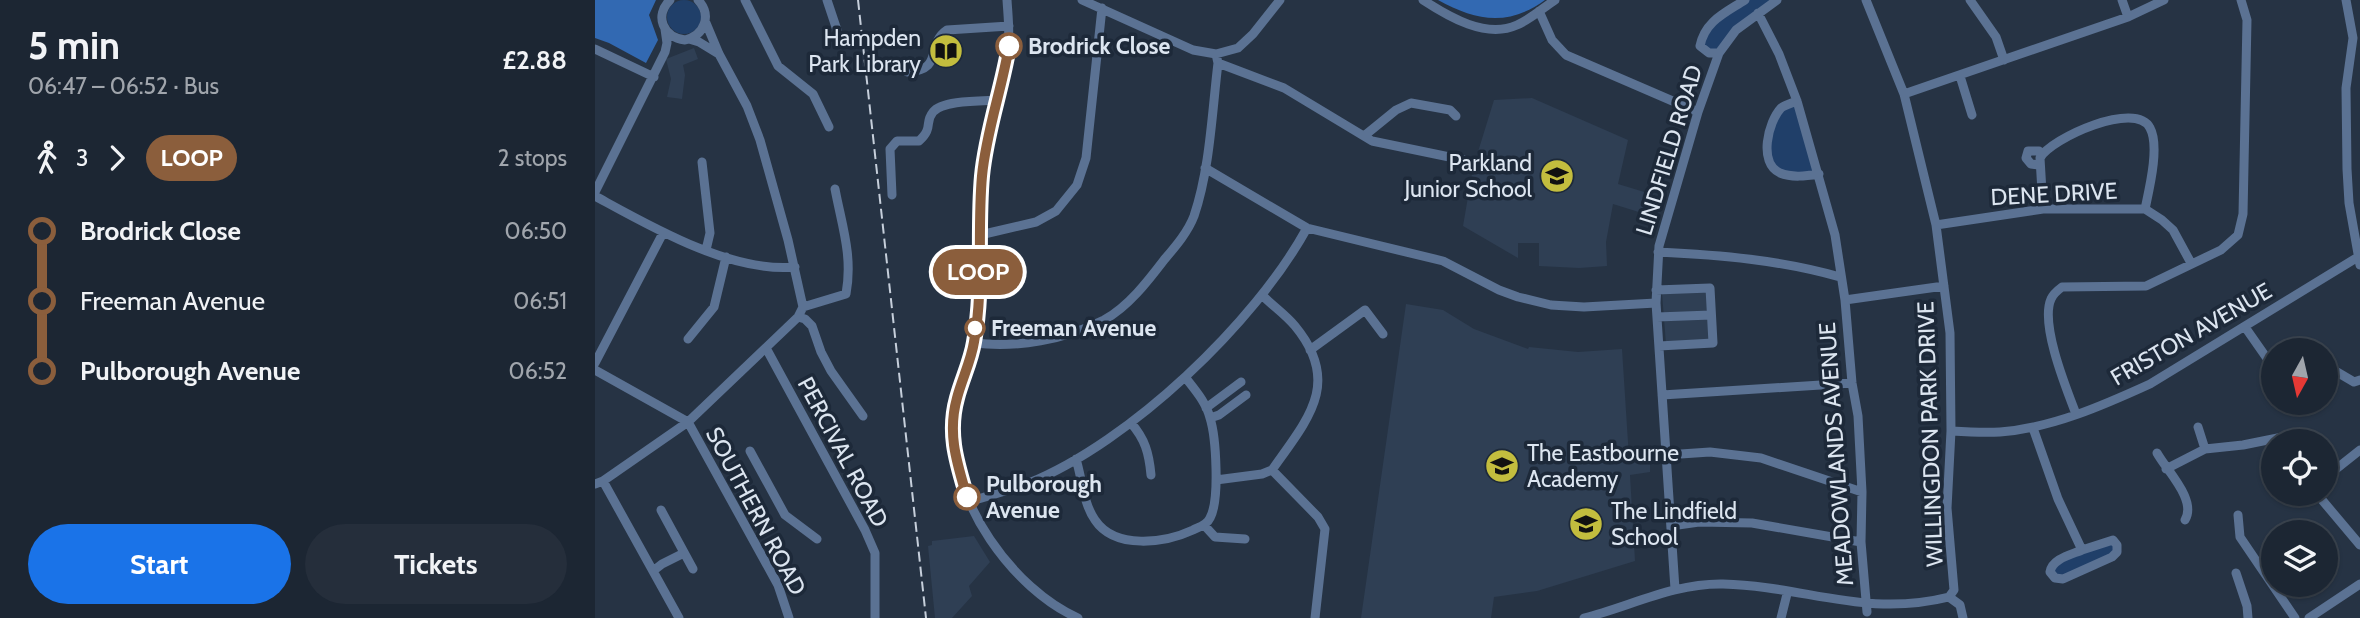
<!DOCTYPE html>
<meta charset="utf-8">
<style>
:root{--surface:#1c2633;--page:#252e3b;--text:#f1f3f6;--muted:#a0a5ac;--line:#3a434e;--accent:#1a73e8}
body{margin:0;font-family:Cabin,sans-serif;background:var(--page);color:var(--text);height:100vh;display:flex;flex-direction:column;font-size:26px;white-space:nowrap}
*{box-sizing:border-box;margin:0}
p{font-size:23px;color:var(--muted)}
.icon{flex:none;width:38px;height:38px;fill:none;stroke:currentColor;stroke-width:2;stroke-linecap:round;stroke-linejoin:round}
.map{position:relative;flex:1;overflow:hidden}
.details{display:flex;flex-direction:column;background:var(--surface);width:595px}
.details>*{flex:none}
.badge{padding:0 14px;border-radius:23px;font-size:24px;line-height:46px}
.needle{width:46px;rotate:188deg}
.tools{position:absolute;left:1666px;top:338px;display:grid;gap:14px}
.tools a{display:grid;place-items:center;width:77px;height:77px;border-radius:50%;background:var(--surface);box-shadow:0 2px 5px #0004,0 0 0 2px var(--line);font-size:35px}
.map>.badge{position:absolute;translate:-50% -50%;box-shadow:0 0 0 4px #fff}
.legs{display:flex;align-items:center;gap:10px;height:77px;padding:0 28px;font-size:23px}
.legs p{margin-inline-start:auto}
.overview{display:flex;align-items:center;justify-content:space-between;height:119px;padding:0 28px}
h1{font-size:38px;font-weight:800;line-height:52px}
.primary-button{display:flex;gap:14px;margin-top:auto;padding:14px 28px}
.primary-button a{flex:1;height:80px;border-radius:42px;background:var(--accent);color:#fff;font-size:28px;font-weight:800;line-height:80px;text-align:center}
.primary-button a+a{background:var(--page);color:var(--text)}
ul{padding:0 28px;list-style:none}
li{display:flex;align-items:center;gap:24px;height:70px;font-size:26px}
li i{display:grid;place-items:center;width:10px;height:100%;margin:0 9px;background:currentColor}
li i::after{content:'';width:18px;height:18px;margin:-9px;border:5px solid;border-radius:50%;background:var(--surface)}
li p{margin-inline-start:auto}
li:first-child i{background:linear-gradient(#0000 50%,currentColor 0)}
li:last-child i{background:linear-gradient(currentColor 50%,#0000 0)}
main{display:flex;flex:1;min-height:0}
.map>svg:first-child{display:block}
.built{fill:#2f3f54}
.green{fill:#203f69}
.forest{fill:#3269b2}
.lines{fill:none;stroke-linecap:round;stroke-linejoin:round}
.minor{stroke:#5b7293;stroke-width:9}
.rail{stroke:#c6cfdb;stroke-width:2;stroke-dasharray:10 5;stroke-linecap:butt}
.line-1-casing{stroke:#fff;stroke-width:16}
.line-1{stroke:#8b5e3c;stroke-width:10}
.stop-1-dot{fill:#fff;stroke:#8b5e3c;stroke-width:3.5}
.labels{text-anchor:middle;stroke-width:7;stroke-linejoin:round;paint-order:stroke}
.poi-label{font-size:23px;fill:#dce5f0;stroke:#1d2939;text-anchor:end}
.stop-label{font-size:23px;font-weight:bold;fill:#dce5f0;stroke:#1d2939;text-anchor:start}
.street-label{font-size:23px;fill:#dce5f0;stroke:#1d2939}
</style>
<main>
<section class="details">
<div class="overview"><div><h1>5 min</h1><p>06:47 – 06:52 · Bus</p></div><b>£2.88</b></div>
<div class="legs"><svg class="icon" aria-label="walk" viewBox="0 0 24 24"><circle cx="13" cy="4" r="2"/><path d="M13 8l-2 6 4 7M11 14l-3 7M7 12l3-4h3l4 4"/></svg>3<svg class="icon" aria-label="forward" viewBox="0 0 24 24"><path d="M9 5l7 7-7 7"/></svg><b class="badge" style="background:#8b5e3c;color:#fff">LOOP</b><p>2 stops</p></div>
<ul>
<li><i style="color:#8b5e3c"></i><b>Brodrick Close</b><p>06:50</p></li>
<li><i style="color:#8b5e3c"></i><span>Freeman Avenue</span><p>06:51</p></li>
<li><i style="color:#8b5e3c"></i><b>Pulborough Avenue</b><p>06:52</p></li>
</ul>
<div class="primary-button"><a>Start</a><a>Tickets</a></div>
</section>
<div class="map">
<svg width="1765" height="618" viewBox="0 0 1765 618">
<rect width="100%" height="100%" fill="#263344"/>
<path class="built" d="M99 48 103 59 88 65 90 75 87 99 72 97 76 79 71 59Z
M937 98 1033 140 1023 184 1069 198 1063 218 1018 204 1011 242 1012 266 984 268 944 266V243H923V258L868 226 878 168 899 100Z
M1113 290 1117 340 1071 344 1067 293Z
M811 304 848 310 879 329 933 349 934 347 983 352 1027 349 1034 458 1027 459H1041L1042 462 1055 459V472L1035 475 1040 561 942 591 899 597 896 618H766Z
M379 536 395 562 374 586 377 596 357 618H340L333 546 337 545V541Z"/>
<path class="green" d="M72 17a17 17 0 1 1 34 0a17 17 0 1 1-34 0Z
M1150 0H1182L1163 13 1124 53 1105 46 1107 35Z
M1202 101 1224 174 1183 172 1172 160C1176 133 1174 113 1202 101Z
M1518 540 1522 552 1460 578 1456 566Z"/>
<path class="forest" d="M0 0H61L54 15 63 40 51 63 14 43 0 38Z
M843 0H950C913 27 881 21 843 0Z"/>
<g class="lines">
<path class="minor" d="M75 0C59 16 68 37 90 40 110 35 117 15 103 0
M150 0 183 66 218 94 234 127
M232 0 242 30
M412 0C413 16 415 32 413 48 409 86 394 123 388 161 380 219 385 278 380 336 377 368 360 396 359 428 355 501 418 589 483 618
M487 0 598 50 621 54 643 48 658 34 685 0
M828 0C854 17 891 39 922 25 936 19 948 8 960 0
M1271 0 1309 94 1341 225 1355 333 1356 431 1352 508 1359 590 1354 597
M1375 0 1401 37 1409 60
M1527 0 1533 17
M1751 0 1758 38 1751 88 1752 169 1754 203 1765 265
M944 11 957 40 971 55 1103 112
M1163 13 1184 54 1202 101 1240 235 1250 300 1257 383 1263 416 1267 492 1266 542 1272 612
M94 39 104 42 122 53
M0 49 59 77
M1124 53H1114L1105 46C1110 21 1130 13 1150 0
M623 63 689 88 777 141 869 160
M312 72C350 70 330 45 352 30L414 26
M1365 76 1377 115
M1309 94 1533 17 1569 0
M1202 101C1197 103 1190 105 1186 108 1173 122 1163 163 1185 173 1197 178 1211 176 1224 174
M769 136 801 110 816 103 855 110 861 116
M107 162 115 233 111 250
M1444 165 1436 164 1431 158 1433 151H1444L1447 154
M610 168 712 228 848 261 904 290 923 297 956 305 989 307 1061 303
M0 192 70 52 72 43 70 29
M297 195 295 149 302 141H324C339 127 329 123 338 112 347 100 387 101 403 100
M0 196C55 226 135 273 200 267
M1448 209 1445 158C1456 138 1541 100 1555 128 1565 146 1554 190 1550 209
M1341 225 1448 209H1550L1567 220 1578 230 1596 263
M385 235 441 222 461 211 482 185 491 158 507 8
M1063 252C1126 255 1185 260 1245 277
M1061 290 1115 288 1118 343 1064 346
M1250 300 1349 286
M208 307 251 294C258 256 247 226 240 189
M203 317 210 319 217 326 226 352 236 371 268 416
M1062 317 1116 315
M1650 327 1678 367
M93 339 119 307 131 257
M379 343C423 348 469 340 509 320 533 307 553 281 569 260 580 247 593 232 599 216 615 169 617 112 623 63L621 54
M171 348 270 530 280 553V618
M715 350 770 310 788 334
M0 363 68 233
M1731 368 1742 372 1759 382 1765 380
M0 370 93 422 183 585 194 618
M1067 395 1257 383
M611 408 646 382
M1481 414C1471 388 1445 324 1456 299 1458 294 1463 290 1467 287L1551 286 1626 250 1643 235 1648 214 1652 20 1646 0
M615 418 624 415 651 395
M536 423C550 439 554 453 556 475
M1603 427 1610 449 1648 445 1697 435 1698 441
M1438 428 1463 499 1487 550 1518 540 1522 545V552L1517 557 1468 579 1460 578 1455 572C1457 559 1475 555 1487 550
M1356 431C1372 432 1389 433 1405 432 1457 428 1509 405 1555 384L1763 257
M155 451 190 515 222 539
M1562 453C1572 471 1602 500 1590 520
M1071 455 1115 452 1166 458 1267 492
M481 459C487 478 488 503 500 520 520 550 570 543 598 530 604 527 612 525 615 518 625 500 621 437 615 418 611 402 600 390 590 377
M1571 469 1610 449
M677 470 723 517 730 529 720 618
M1731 477 1765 450
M621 480 667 474 677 470C713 419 747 383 700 326 691 315 678 306 668 296
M8 481 84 618
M0 484 8 481 93 422 203 317 208 307 193 240 165 140 152 106 124 54 111 23
M1722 494 1765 545
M373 502C394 496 415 490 434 483 535 442 660 323 712 228
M66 510 98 569
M1643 515 1645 537 1700 618
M609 525 620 537 650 539
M1076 526 1104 522 1157 523 1266 542
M58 571 67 564 89 553
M1641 573 1652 606 1653 618
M1080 589 1061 303 1064 246 1103 112 1124 53 1141 30 1182 0
M1354 597 1365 605 1368 618
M989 618C1036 606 1079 583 1128 584 1210 586 1270 618 1354 597
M1186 618 1192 594
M1714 618 1765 584"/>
<path class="rail" d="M263 0 331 618"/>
</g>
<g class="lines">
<g class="line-1-casing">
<path id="line-1" d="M372 497C362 463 352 434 362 398 367 379 376 361 379 342 389 288 382 231 387 176 391 132 407 89 414 46"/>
</g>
<use href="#line-1" class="line-1"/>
</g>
<defs>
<g id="library-disc" transform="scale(1.75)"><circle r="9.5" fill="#c3bd3e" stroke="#1d2939"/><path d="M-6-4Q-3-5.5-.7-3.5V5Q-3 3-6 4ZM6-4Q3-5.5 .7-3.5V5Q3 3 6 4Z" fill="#111"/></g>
<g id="school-disc" transform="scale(1.75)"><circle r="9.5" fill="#c3bd3e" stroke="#1d2939"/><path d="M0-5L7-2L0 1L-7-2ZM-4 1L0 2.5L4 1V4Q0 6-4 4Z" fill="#111"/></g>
</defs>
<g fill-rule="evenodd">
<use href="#library-disc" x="351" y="51"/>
<use href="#school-disc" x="962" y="176"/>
<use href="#school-disc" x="907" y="466"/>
<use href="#school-disc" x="991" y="524"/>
</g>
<g class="stop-1-dot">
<circle cx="414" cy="46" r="12"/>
<circle cx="380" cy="328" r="9"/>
<circle cx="372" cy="497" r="12"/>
</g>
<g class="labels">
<g class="poi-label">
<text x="326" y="46">Hampden<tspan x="326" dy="26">Park Library</tspan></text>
<text x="937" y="171">Parkland<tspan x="937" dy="26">Junior School</tspan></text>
<text x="932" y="461" text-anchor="start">The Eastbourne<tspan x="932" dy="26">Academy</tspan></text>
<text x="1016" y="519" text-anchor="start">The Lindfield<tspan x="1016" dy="26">School</tspan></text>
</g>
<g class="stop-label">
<text x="433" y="54">Brodrick Close</text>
<text x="396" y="336">Freeman Avenue</text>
<text x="391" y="492">Pulborough<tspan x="391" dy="26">Avenue</tspan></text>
</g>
<g class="street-label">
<text transform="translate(1074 150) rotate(-73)" y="8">LINDFIELD ROAD</text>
<text transform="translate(1459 194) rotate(-3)" y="8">DENE DRIVE</text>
<text transform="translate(1596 334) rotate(-30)" y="8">FRISTON AVENUE</text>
<text transform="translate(1335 434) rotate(-92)" y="8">WILLINGDON PARK DRIVE</text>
<text transform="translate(248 452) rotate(62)" y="8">PERCIVAL ROAD</text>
<text transform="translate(1241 454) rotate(-94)" y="8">MEADOWLANDS AVENUE</text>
<text transform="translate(161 511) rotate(62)" y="8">SOUTHERN ROAD</text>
</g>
</g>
</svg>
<div class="tools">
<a><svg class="needle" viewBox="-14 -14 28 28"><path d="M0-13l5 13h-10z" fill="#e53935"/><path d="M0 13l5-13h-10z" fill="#a0a5ac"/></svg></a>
<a><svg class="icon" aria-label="locate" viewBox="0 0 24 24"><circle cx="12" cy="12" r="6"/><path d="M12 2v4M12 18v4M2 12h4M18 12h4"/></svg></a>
<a><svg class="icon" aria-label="layers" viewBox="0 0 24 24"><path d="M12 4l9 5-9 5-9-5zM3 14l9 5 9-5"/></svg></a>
</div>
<b class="badge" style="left:383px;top:272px;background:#8b5e3c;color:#fff">LOOP</b>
</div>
</main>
